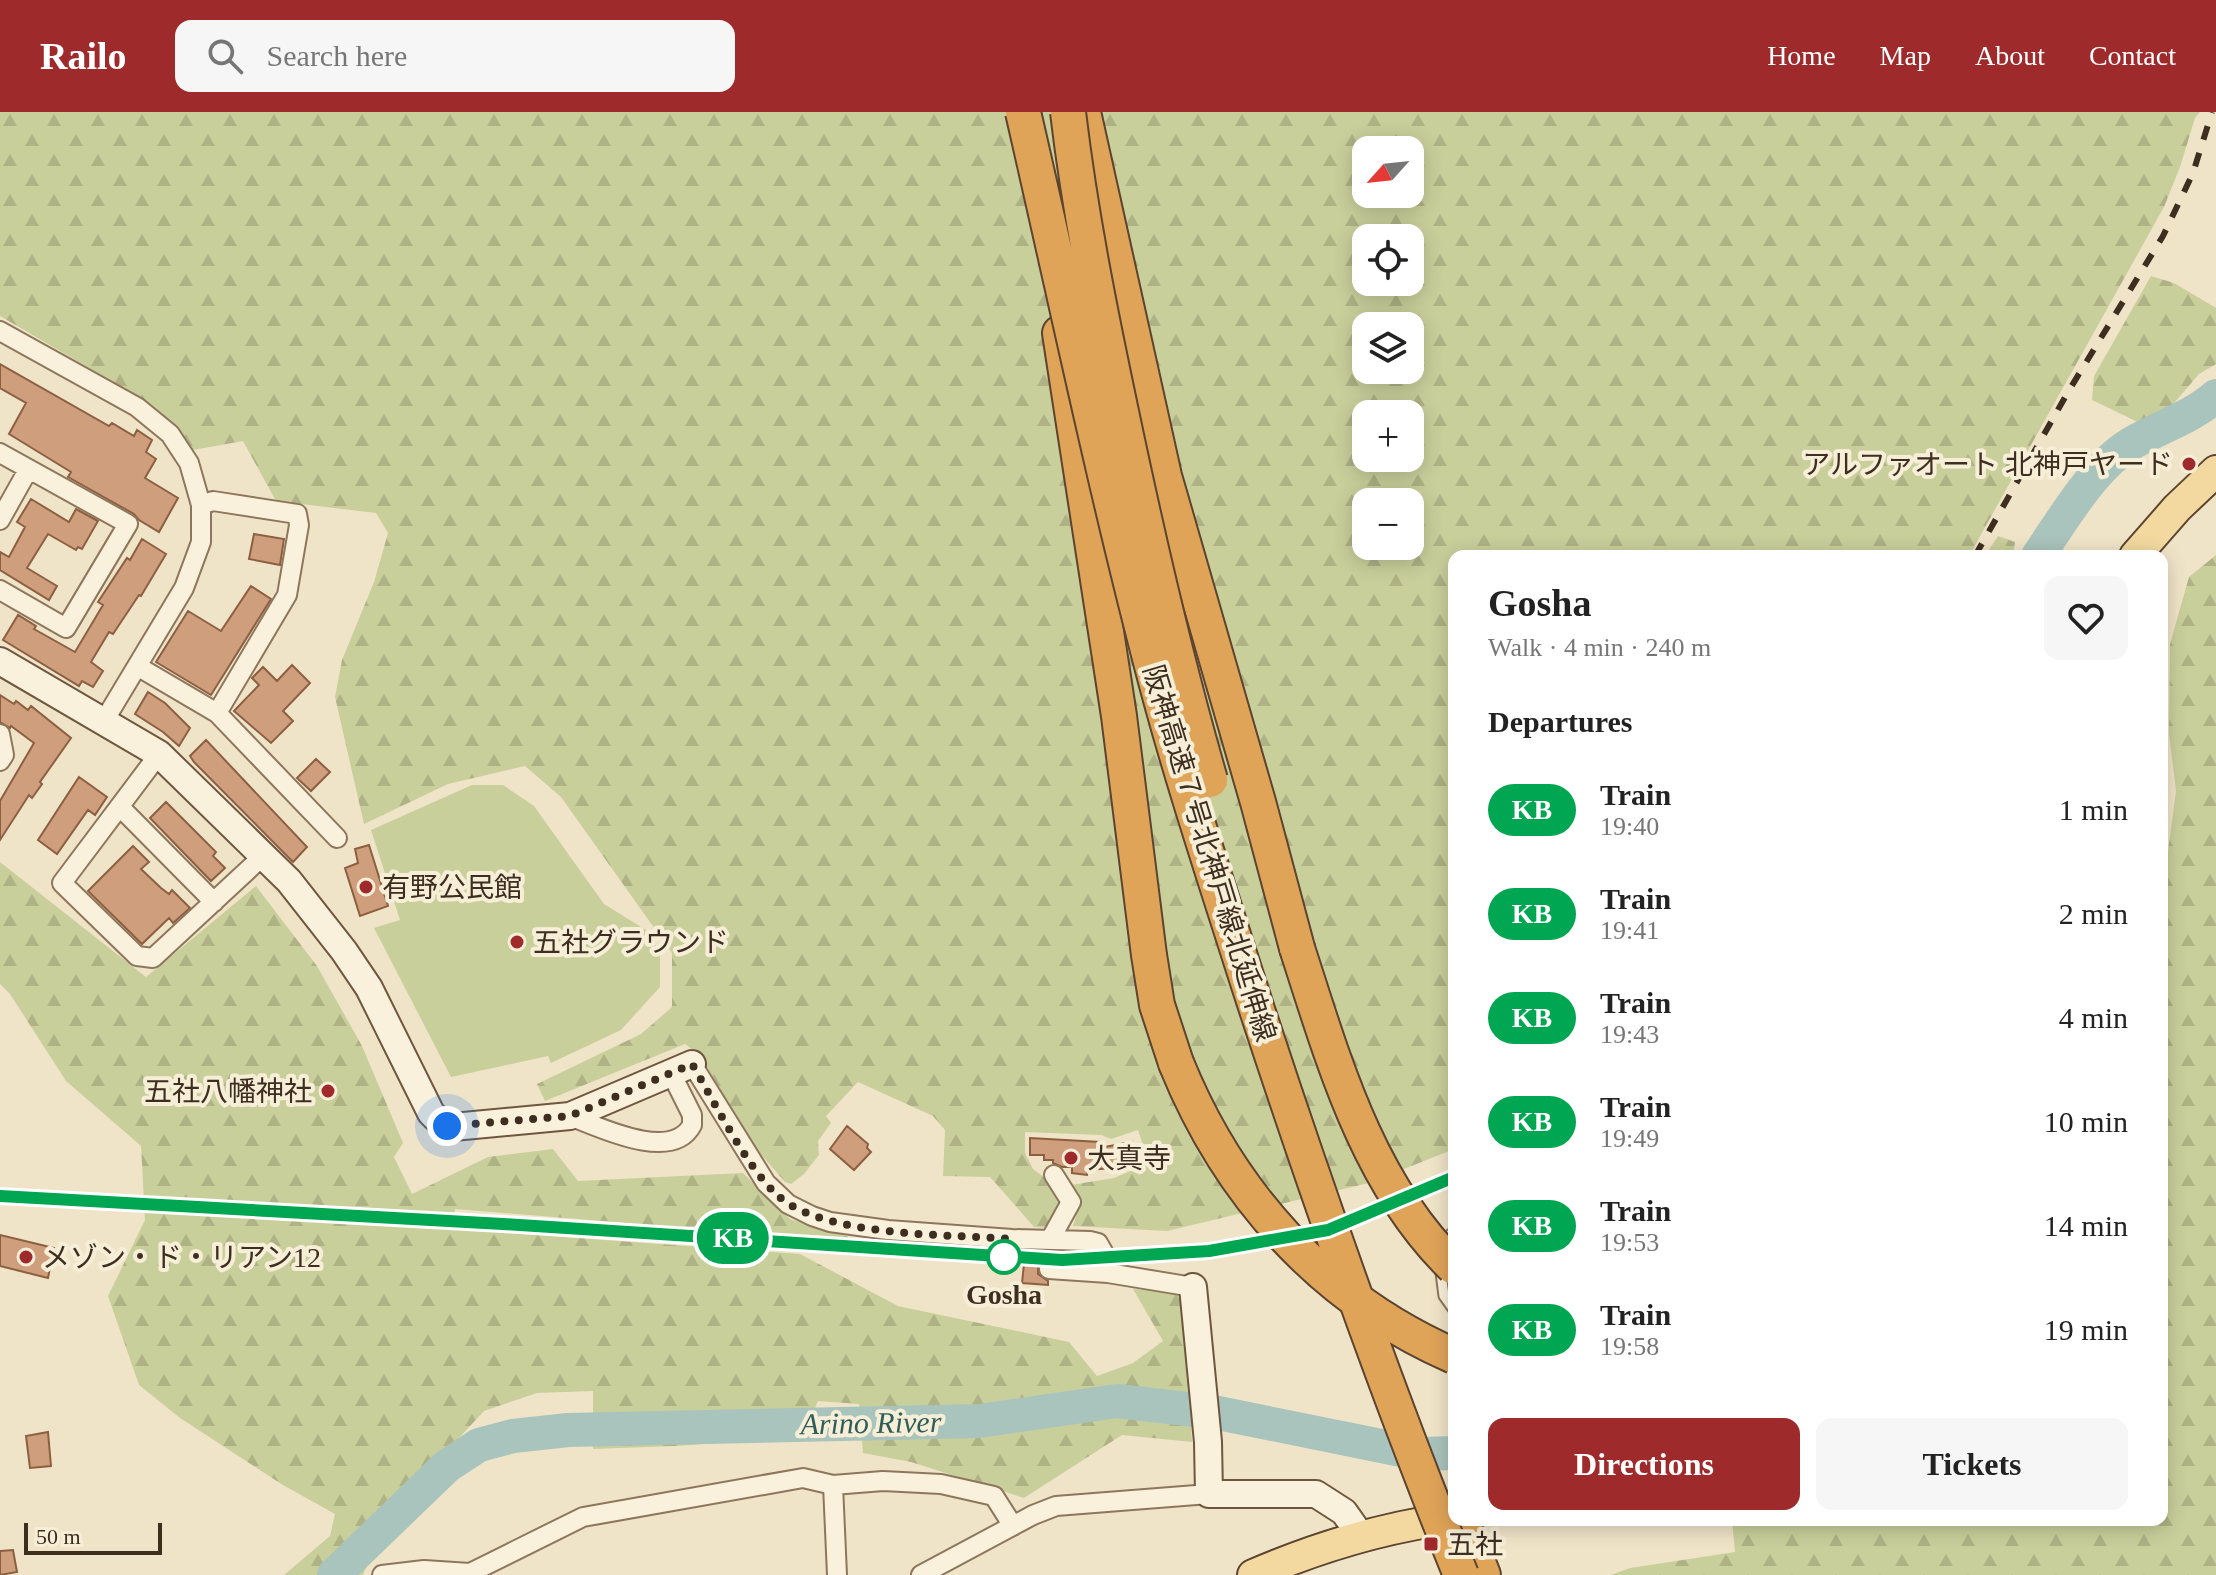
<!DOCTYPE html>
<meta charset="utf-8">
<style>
:root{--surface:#fff;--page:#f6f6f6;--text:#222;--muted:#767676;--accent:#9e2a2b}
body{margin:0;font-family:"Times New Roman","Noto Sans JP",serif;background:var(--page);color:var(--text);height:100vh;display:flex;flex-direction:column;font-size:30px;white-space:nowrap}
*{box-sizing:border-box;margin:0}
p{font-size:26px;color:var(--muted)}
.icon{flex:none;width:44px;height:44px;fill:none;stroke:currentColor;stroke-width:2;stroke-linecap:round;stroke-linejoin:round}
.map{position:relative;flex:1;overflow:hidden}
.details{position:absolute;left:1448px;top:438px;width:720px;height:976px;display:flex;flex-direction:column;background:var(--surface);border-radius:16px;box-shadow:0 4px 20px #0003}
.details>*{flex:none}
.badge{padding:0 16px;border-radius:26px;font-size:28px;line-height:52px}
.needle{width:52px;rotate:243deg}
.controls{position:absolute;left:1352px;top:24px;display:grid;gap:16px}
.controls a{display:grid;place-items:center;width:72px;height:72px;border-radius:16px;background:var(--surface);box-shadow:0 4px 20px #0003;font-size:40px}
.scale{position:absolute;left:24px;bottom:20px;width:138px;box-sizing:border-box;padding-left:8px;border:4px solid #3d2e20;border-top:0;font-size:22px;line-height:28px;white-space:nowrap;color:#3d2e20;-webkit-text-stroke:6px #f7eed8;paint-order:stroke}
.you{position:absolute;width:40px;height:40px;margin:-20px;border:6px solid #fff;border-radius:50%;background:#1a73e8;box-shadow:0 0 0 12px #1a73e833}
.map>.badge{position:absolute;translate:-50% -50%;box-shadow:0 0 0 4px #fff}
h2{padding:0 40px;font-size:30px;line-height:72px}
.round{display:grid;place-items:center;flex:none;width:84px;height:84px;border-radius:16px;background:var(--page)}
.headline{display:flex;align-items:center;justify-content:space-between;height:136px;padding:0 40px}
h1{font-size:38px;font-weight:600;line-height:60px}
.action{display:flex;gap:16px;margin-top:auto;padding:16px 40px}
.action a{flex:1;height:92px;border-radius:16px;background:var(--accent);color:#fff;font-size:32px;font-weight:600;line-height:92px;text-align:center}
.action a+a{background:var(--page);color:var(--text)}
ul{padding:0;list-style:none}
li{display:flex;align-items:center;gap:24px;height:104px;padding:0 40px}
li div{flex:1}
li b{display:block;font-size:30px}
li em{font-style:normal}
li .badge{min-width:88px;font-weight:700;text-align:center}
header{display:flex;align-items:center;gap:48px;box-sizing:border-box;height:112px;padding:0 40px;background:var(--accent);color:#fff}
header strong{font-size:38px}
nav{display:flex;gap:44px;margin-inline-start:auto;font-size:28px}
.search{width:560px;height:72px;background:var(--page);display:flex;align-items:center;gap:20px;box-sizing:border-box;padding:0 28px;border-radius:16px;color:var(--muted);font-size:30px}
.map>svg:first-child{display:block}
.forest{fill:url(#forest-firs);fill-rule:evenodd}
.pitch{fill:#c9cf9b}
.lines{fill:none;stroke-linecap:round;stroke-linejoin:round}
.river{stroke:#a9c4bc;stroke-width:34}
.building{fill:#cf9f7d;stroke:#8d5f41;stroke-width:2}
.lane-casing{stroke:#8d765c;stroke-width:13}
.street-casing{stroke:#8d765c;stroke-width:22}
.secondary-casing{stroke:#6f573f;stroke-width:30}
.primary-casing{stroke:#5b4430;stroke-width:34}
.highway-casing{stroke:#5b4430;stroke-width:38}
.lane{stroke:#faf1dc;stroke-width:9}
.street{stroke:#faf1dc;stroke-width:18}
.secondary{stroke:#faf1dc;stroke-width:26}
.primary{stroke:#f3d9a0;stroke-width:30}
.highway{stroke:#e0a458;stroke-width:34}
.rail{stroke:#3d2e20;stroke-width:6;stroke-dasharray:14 14;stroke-linecap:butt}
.highway-bridge-casing{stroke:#5b4430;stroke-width:38;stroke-linecap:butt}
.highway-bridge{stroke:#e0a458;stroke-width:34}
.line-casing{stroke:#fff;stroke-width:18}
.line{stroke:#00a651;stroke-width:12}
.walk{stroke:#3d2e20;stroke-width:8;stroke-dasharray:0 14.4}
.poi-dot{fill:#9e2a2b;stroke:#f7eed8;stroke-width:3}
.stop-dot{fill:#fff;stroke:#00a651;stroke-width:4}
.labels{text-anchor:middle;stroke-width:8;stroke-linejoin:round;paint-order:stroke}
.poi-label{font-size:28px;fill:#3d2e20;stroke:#f7eed8;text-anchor:start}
.street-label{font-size:28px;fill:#3d2e20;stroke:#f7eed8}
.stop-label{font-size:28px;font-weight:bold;fill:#3d2e20;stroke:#f7eed8}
.water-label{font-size:30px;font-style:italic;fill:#2f5d5a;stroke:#f7eed8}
</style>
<header>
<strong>Railo</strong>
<div class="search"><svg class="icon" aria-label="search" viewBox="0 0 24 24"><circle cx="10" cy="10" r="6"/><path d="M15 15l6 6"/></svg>Search here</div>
<nav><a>Home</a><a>Map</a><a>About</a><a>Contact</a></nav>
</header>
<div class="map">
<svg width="2216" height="1463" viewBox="0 0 2216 1463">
<defs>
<pattern id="forest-firs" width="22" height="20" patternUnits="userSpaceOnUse" patternTransform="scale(2)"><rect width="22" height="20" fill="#c9cf9b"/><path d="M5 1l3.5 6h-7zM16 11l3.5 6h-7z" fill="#aeb285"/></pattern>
</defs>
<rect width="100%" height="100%" fill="#f0e4c8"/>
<path class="forest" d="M0 0H2200L2195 6 2180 55 2164 95 1969 444H1454V1037L1369 1071 1167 1119 1073 1114 1079 1094 1071 1073 1114 1066 1149 1051 1138 1018 1111 1027 1101 1023 1025 1020V1041L1033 1057 1051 1070 1062 1089 1049 1116 1034 1115 990 1065 943 1064 945 1018 933 1004 858 970 826 1004 831 1011 818 1029 819 1043 804 1062 791 1072 785 1070 753 1033 700 943 685 932 545 989 537 972 641 922 672 895V841L561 685 525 654 448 672 364 712 335 585 342 548 374 470 388 421 376 401 276 389 243 329 193 338 147 290 0 204ZM1366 38H1410V82H1366ZM1366 126H1410V170H1366ZM1366 214H1410V258H1366ZM1366 302H1410V346H1366ZM1366 390H1410V434H1366Z
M2151 164 2174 171 2216 196V252L2199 262 2152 317 2092 288 2094 264Z
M1998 424 2015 430 2013 444H1985Z
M2216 443V1463H1611L1630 1456 1735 1440 1732 1408H2162V784L2176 679 2169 621 2170 532 2189 465Z
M0 750 146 865 256 774 317 854 362 934 403 1031 394 1045 412 1082 488 1045 553 1037 578 1069 743 1061 790 1107 869 1131 455 1097 453 1117 800 1142 898 1194 1069 1230 1097 1264 1133 1251 1163 1229 1133 1177 1183 1180 1192 1330 1122 1323 1024 1386 911 1350 863 1341 859 1292 818 1289 802 1325 676 1334 593 1337V1279L537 1281 484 1299 432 1355 419 1396 372 1440 363 1463H284L330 1424 335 1402 283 1373 180 1306 139 1273 108 1184 145 1108 141 1034 66 969 10 882 0 872Z"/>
<path class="pitch" d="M472 673H503L534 694 604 792 646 818 660 841V875L621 918 551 951 548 944 451 965 374 816 400 808 371 718Z"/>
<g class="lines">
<path class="river" d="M2038 444C2064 406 2094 353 2134 330 2162 314 2192 305 2216 284
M334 1463 447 1354 479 1333 513 1324 568 1318 979 1309 1117 1289 1213 1300 1421 1342 1454 1341"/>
</g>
<path class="building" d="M0 252 109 314 112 311 134 324 137 318 152 328 146 340 156 347 145 366 178 386 159 420 139 408 134 402 68 365 71 360 9 322 26 291 0 276Z
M31 387 69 410 76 397 98 409 82 437 78 435 76 438 48 422 27 456 57 474 49 488 0 458V440L9 445 25 415 17 410Z
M254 422 284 427 280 453 249 447Z
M142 427 166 442 141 484 139 483 113 522 109 520 91 550 103 559 93 575 82 569 79 574 3 528 18 503 36 514 34 517 75 540 103 493 98 490 127 446 130 448Z
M251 474 271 487 211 583 156 550 188 499 221 519Z
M292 553 310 571 283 599 293 609 271 631 234 599 259 573 252 566 263 555 277 569Z
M148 580 165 591 190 616 179 634 163 620 135 602Z
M0 583 14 592 16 589 28 598 31 594 71 626 40 670 42 672 32 686 29 683 0 728V689L34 631 11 614 10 616 0 610Z
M206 628 307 735 293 750 194 650 190 644Z
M316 647 330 660 311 679 297 666Z
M79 665 107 685 95 703 88 698 57 742 38 728Z
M166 690 216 740 213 744 225 756 211 769 150 706Z
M369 733 388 794 360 804 345 756 358 751 355 737Z
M133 734 149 750 141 757 161 776 169 782 172 778 190 796 173 811 169 806 142 832 88 779Z
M847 1014 868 1032 867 1036 871 1040 854 1058 830 1037Z
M1030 1026 1100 1030 1099 1036 1132 1030 1134 1046 1124 1048V1055L1088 1058 1087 1063 1072 1061V1055H1062L1053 1051V1048H1044V1043H1030Z
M0 1123 54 1136 48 1166 0 1154Z
M1024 1152 1038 1153V1162L1048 1169V1173L1022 1171Z
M48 1320 51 1354 30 1356 26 1324Z
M13 1438 17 1460 0 1463V1439Z"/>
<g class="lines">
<g class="lane-casing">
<path id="lane" d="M1444 1135 1447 1126 1454 1119
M1440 1153 1444 1184 1454 1198"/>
</g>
<g class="street-casing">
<path id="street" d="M0 219 137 295 170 322 189 351 201 393V430L184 476 104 609
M0 341 128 412 66 516 0 478
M201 393 213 389 297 402 299 413 287 483 217 601
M0 408 28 358
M137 554 217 601 337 726
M0 622 4 643 0 649
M159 642 62 771 137 844 153 846 263 744
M121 696 214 790
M692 952 766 1071 788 1092 812 1104 830 1110 888 1118 1012 1127 1090 1129 1098 1131 1106 1145 1108 1161 1193 1175
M570 1004C599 1015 672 1051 692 1013V1003L671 961
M1050 1128 1071 1090 1054 1063
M1049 1157 1108 1161
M833 1373 837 1463
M382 1463 424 1458 470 1461 583 1405 803 1366 833 1373 883 1369 941 1372 994 1384 1013 1414
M921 1463 1033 1403 1056 1394 1209 1382"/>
</g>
<g class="secondary-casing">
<path id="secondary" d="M0 549 159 642 289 769 344 839 369 876 431 1001 442 1012 453 1015 570 1004 692 952
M1193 1175 1208 1330 1209 1382H1316L1344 1400 1361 1424"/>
</g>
<g class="primary-casing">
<path id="primary" d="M2135 444 2177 396 2216 359
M1253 1463C1318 1435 1384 1415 1454 1406"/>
</g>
<g class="highway-casing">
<path id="highway" d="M1083 0 1164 364 1258 690 1297 836
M1060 221 1119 604 1149 843 1157 893 1176 951
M1461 1408 1483 1463"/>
</g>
<use href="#lane" class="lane"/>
<use href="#street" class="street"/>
<use href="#secondary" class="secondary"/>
<use href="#primary" class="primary"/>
<use href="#highway" class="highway"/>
<path class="rail" d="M1975 444 2068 280 2163 124 2193 61 2212 0
M0 1084 141 1093
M472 1110 1062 1148 1209 1139 1328 1118 1454 1065"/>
<g class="highway-bridge-casing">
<path id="highway-bridge" d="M1023 0C1065 182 1103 365 1150 546 1178 655 1214 763 1248 870 1313 1070 1382 1268 1461 1463
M1068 0C1080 101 1100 201 1121 300 1147 424 1175 547 1210 668
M1297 836C1333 947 1367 1071 1454 1155
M1176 951C1229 1082 1323 1187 1454 1244"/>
</g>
<use href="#highway-bridge" class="highway-bridge"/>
</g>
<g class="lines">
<g class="line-casing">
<path id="line" d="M0 1084 503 1112 1062 1148 1209 1139 1328 1118 1454 1065"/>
</g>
<use href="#line" class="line"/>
<path class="walk" d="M447 1014 570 1004 692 952C714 989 745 1052 775 1081 820 1126 950 1122 1012 1127L1004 1145"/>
</g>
<g class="poi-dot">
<circle cx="2189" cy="352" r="8"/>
<circle cx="366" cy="775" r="8"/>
<circle cx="517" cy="830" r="8"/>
<circle cx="328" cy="979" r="8"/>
<circle cx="1071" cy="1046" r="8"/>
<circle cx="26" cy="1145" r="8"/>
<rect x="1423" y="1424" width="16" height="16" rx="4"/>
</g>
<circle class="stop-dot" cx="1004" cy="1145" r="16"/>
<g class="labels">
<g class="poi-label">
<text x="2173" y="362" text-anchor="end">アルファオート 北神戸ヤード</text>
<text x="382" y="785">有野公民館</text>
<text x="533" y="840">五社グラウンド</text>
<text x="312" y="989" text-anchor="end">五社八幡神社</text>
<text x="1087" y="1056">大真寺</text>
<text x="42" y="1155">メゾン・ド・リアン12</text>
<text x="1447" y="1442">五社</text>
</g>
<g class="street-label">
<text transform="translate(1210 741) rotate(73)" y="10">阪神高速７号北神戸線北延伸線</text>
</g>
<g class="stop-label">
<text x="1004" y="1192">Gosha</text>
</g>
<g class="water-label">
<text transform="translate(871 1311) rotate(-1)" y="10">Arino River</text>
</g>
</g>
</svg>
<div class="controls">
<a><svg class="needle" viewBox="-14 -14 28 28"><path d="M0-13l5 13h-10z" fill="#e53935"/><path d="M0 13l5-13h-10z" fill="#767676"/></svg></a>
<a><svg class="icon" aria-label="locate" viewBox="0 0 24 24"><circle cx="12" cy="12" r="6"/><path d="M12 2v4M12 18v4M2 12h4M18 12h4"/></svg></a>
<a><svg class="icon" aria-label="layers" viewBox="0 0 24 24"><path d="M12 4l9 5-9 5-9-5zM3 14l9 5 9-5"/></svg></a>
<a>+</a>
<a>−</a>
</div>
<div class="scale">50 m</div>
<div class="you" style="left:447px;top:1014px"></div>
<b class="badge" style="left:733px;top:1126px;background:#00a651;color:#fff">KB</b>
<section class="details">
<div class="headline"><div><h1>Gosha</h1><p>Walk · 4 min · 240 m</p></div><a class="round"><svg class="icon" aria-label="heart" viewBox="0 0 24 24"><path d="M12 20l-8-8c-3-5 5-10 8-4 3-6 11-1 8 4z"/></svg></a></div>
<h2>Departures</h2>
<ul>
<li><span class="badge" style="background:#00a651;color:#fff">KB</span><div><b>Train</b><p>19:40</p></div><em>1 min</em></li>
<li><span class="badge" style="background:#00a651;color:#fff">KB</span><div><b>Train</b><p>19:41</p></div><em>2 min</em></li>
<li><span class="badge" style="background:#00a651;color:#fff">KB</span><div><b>Train</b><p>19:43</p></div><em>4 min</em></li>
<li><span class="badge" style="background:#00a651;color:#fff">KB</span><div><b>Train</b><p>19:49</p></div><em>10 min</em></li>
<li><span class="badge" style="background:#00a651;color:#fff">KB</span><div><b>Train</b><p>19:53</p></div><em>14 min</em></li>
<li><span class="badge" style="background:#00a651;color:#fff">KB</span><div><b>Train</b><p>19:58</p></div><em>19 min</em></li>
</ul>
<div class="action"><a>Directions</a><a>Tickets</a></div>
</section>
</div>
